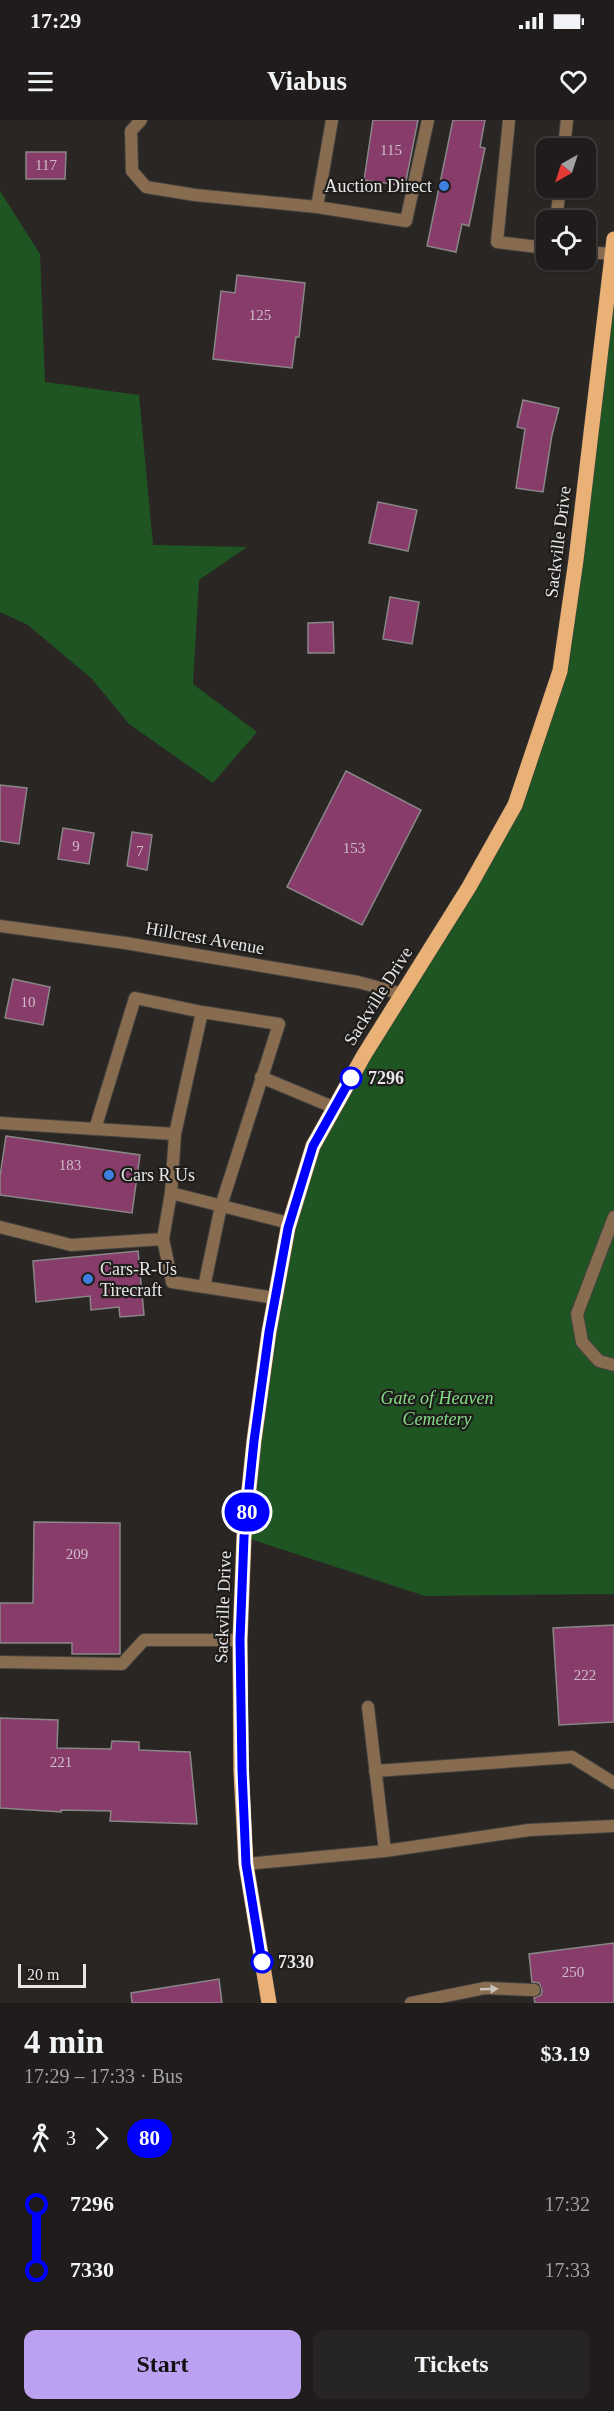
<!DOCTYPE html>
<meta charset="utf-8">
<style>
:root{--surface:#1f1c1b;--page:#272524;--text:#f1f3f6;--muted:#a1a1a3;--line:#3c3a3a;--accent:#bca0f2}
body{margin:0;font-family:"Times New Roman",serif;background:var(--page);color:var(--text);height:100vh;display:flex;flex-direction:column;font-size:22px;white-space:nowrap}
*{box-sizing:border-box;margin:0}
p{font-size:20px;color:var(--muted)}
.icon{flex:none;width:33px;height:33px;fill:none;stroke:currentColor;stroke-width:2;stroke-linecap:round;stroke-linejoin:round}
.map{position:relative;height:1883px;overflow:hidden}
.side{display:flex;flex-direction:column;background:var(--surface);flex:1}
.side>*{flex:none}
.badge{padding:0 12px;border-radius:20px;font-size:21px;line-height:39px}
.needle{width:39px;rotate:219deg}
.tools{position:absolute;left:536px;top:18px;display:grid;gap:12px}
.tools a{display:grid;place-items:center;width:60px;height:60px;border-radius:12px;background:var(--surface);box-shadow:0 2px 4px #0004,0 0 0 2px var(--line);font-size:30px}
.scale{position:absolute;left:18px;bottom:15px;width:68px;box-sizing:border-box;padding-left:6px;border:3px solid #e7e6e5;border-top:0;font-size:16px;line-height:21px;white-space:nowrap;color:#e7e6e5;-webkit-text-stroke:4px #1f1d1b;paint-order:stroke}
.map>.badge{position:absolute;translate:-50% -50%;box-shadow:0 0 0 3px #fff}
.legs{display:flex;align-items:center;gap:9px;height:66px;padding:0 24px;font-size:20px}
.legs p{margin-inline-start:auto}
.summary{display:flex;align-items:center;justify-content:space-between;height:102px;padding:0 24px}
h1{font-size:33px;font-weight:800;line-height:45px}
.primary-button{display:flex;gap:12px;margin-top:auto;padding:12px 24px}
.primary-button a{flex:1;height:69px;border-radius:12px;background:var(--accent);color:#111;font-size:24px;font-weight:800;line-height:69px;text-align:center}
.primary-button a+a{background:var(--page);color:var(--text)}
ul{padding:0 24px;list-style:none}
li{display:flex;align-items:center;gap:21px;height:66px;font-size:22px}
li i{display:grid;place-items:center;width:9px;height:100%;margin:0 8px;background:currentColor}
li i::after{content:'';width:15px;height:15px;margin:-8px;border:4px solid;border-radius:50%;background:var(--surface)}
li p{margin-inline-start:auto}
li:first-child i{background:linear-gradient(#0000 50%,currentColor 0)}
li:last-child i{background:linear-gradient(currentColor 50%,#0000 0)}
.status{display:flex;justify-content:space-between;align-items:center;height:42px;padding:0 30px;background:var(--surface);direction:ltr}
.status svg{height:16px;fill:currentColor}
header{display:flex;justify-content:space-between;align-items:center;height:78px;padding:0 24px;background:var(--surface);font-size:27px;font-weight:800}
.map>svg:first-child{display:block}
.green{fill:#1f5523}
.building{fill:#873c6a;stroke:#898688;stroke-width:1.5}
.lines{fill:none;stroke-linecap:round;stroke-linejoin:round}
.lane-casing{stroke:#44413f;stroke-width:14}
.street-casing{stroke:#44413f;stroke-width:14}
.primary-casing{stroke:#44413f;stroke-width:16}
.lane{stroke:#876c50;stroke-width:12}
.street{stroke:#876c50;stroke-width:12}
.primary{stroke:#e9b176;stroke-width:15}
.oneway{fill:#cac1b8}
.line-1-casing{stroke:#fff;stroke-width:14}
.line-1{stroke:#00f;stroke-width:9}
.shop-dot{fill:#3f7fe0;stroke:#1f1d1b;stroke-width:2}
.stop-1-dot{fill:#fff;stroke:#00f;stroke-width:3}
.labels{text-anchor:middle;stroke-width:4.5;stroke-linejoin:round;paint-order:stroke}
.number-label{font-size:15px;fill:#cfbcc6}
.poi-label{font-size:18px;fill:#e7e6e5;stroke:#1f1d1b;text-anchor:start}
.street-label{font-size:18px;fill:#e7e6e5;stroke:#1f1d1b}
.stop-label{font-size:18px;font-weight:bold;fill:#e7e6e5;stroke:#1f1d1b;text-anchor:start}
.park-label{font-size:18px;font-style:italic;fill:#83dc85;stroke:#1f1d1b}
</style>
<div class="status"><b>17:29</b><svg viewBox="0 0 49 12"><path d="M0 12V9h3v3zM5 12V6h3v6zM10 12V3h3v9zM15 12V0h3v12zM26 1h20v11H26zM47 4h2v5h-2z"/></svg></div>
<header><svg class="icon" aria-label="menu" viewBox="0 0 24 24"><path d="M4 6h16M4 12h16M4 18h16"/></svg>Viabus<svg class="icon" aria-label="heart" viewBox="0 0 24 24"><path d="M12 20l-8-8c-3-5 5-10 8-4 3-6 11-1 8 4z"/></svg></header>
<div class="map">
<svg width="614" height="1883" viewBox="0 0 614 1883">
<rect width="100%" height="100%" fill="#292624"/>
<path class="green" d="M0 71 40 134 45 262 139 275 153 425 247 427 199 460 193 564 257 612 213 663 129 604 92 559 28 505 0 492Z
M614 119V1474L425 1476 244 1417 269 1212 313 1026 515 685 560 551Z"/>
<path class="building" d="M373 0H418L405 66 364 60Z
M453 0H485L480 27 485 28 469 106 462 104 456 132 427 126Z
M26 32H66L65 59H26Z
M237 155 305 163 299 217H296L292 248 213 239 221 171 235 173Z
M523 280 559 288 552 315 543 372 516 368 525 309 517 307Z
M378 382 417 390 408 431 369 423Z
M390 477 419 482 412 524 383 519Z
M333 502 334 533H308V503Z
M346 651 421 690 362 805 287 767Z
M0 665 27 668 19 724 0 721Z
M63 708 94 713 89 744 58 739Z
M132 712 152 715 147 750 127 746Z
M13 859 50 867 43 905 5 898Z
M6 1016 140 1035 132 1093 0 1075V1056Z
M138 1131 144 1195 120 1197 119 1187 91 1190 90 1176 36 1182 33 1141Z
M34 1402 120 1403V1534H72V1523H0V1483H33Z
M614 1505V1602L559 1605 553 1508Z
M0 1598 58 1600 57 1628 111 1629 112 1621 139 1622V1630L190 1632 197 1704 110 1701 111 1691 61 1690V1692L0 1688Z
M614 1823V1883H535L534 1878 541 1875 542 1870 539 1863 532 1862 529 1834Z
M219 1859 222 1883H132L131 1873Z"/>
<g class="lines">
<g class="lane-casing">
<path id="lane" d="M141 0 131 11 132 51 146 67 195 75 317 87
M332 0 317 87 406 101 428 0
M509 0 497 122 546 128
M564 28 567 0
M556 100 560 68
M585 132 612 134
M261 957 335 988
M0 1003 175 1014 171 1073 163 1119 71 1125 0 1107
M95 1009 135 878 202 892 279 904 221 1086 204 1167
M175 1014 202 892
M171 1073 289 1103
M614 1097 577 1194 582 1222 599 1241 614 1245
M163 1119 172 1162 275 1178
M0 1542 122 1544 144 1520H240
M368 1587 385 1731
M375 1651 572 1637 614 1663
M246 1744 385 1731 529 1710 614 1706
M411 1883 485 1868 534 1870"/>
</g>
<g class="street-casing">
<path id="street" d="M0 806 125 823 358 862 403 874"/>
</g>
<g class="primary-casing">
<path id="primary" d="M269 1883 246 1744 241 1651 240 1520 244 1417 254 1321 269 1212 288 1108 313 1026 364 935 469 767 515 685 560 551 576 440 614 119"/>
</g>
<use href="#lane" class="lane"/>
<use href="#street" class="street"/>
<use href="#primary" class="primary"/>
</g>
<defs><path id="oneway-solid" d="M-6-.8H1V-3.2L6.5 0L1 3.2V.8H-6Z" transform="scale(1.5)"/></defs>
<use class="oneway" href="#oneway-solid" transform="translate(489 1869) rotate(-2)"/>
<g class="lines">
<g class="line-1-casing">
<path id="line-1" d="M262 1842 246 1744 242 1650 240 1520 244 1417 254 1321 269 1212 288 1108 313 1026 351 958"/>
</g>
<use href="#line-1" class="line-1"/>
</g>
<g class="shop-dot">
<circle cx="444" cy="66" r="6"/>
<circle cx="109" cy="1055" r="6"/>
<circle cx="88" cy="1159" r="6"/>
</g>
<g class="stop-1-dot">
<circle cx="351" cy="958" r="10"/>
<circle cx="262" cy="1842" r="10"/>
</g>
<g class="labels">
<g class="number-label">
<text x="391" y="35">115</text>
<text x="46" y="50">117</text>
<text x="260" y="200">125</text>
<text x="76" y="731">9</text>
<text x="354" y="733">153</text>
<text x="140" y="736">7</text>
<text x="28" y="887">10</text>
<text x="70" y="1050">183</text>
<text x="77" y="1439">209</text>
<text x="585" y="1560">222</text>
<text x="61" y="1647">221</text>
<text x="573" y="1857">250</text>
</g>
<g class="poi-label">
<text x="432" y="72" text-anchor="end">Auction Direct</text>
<text x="121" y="1061">Cars R Us</text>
<text x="100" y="1155">Cars-R-Us<tspan x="100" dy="21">Tirecraft</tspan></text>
</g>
<g class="street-label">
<text transform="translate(558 422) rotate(-83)" y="6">Sackville Drive</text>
<text transform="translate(205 818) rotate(10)" y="6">Hillcrest Avenue</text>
<text transform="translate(378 876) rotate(-58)" y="6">Sackville Drive</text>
<text transform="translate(223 1487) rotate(-88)" y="6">Sackville Drive</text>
</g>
<g class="stop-label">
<text x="368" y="964">7296</text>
<text x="278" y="1848">7330</text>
</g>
<g class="park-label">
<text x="437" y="1284">Gate of Heaven<tspan x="437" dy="21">Cemetery</tspan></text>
</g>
</g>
</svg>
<div class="tools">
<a><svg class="needle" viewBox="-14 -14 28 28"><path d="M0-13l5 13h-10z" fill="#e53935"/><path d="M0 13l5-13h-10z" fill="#a1a1a3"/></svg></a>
<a><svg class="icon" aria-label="locate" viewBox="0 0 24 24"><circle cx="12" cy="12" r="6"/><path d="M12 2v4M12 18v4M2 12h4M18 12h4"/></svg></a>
</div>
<div class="scale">20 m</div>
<b class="badge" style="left:247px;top:1392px;background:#00f;color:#fff">80</b>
</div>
<section class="side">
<div class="summary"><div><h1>4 min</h1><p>17:29 – 17:33 · Bus</p></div><b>$3.19</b></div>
<div class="legs"><svg class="icon" aria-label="walk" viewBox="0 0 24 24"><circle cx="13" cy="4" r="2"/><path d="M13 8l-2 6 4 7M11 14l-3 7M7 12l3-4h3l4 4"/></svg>3<svg class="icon" aria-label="forward" viewBox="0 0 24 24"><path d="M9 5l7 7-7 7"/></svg><b class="badge" style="background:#00f;color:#fff">80</b></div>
<ul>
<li><i style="color:#00f"></i><b>7296</b><p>17:32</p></li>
<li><i style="color:#00f"></i><b>7330</b><p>17:33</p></li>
</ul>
<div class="primary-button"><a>Start</a><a>Tickets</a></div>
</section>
